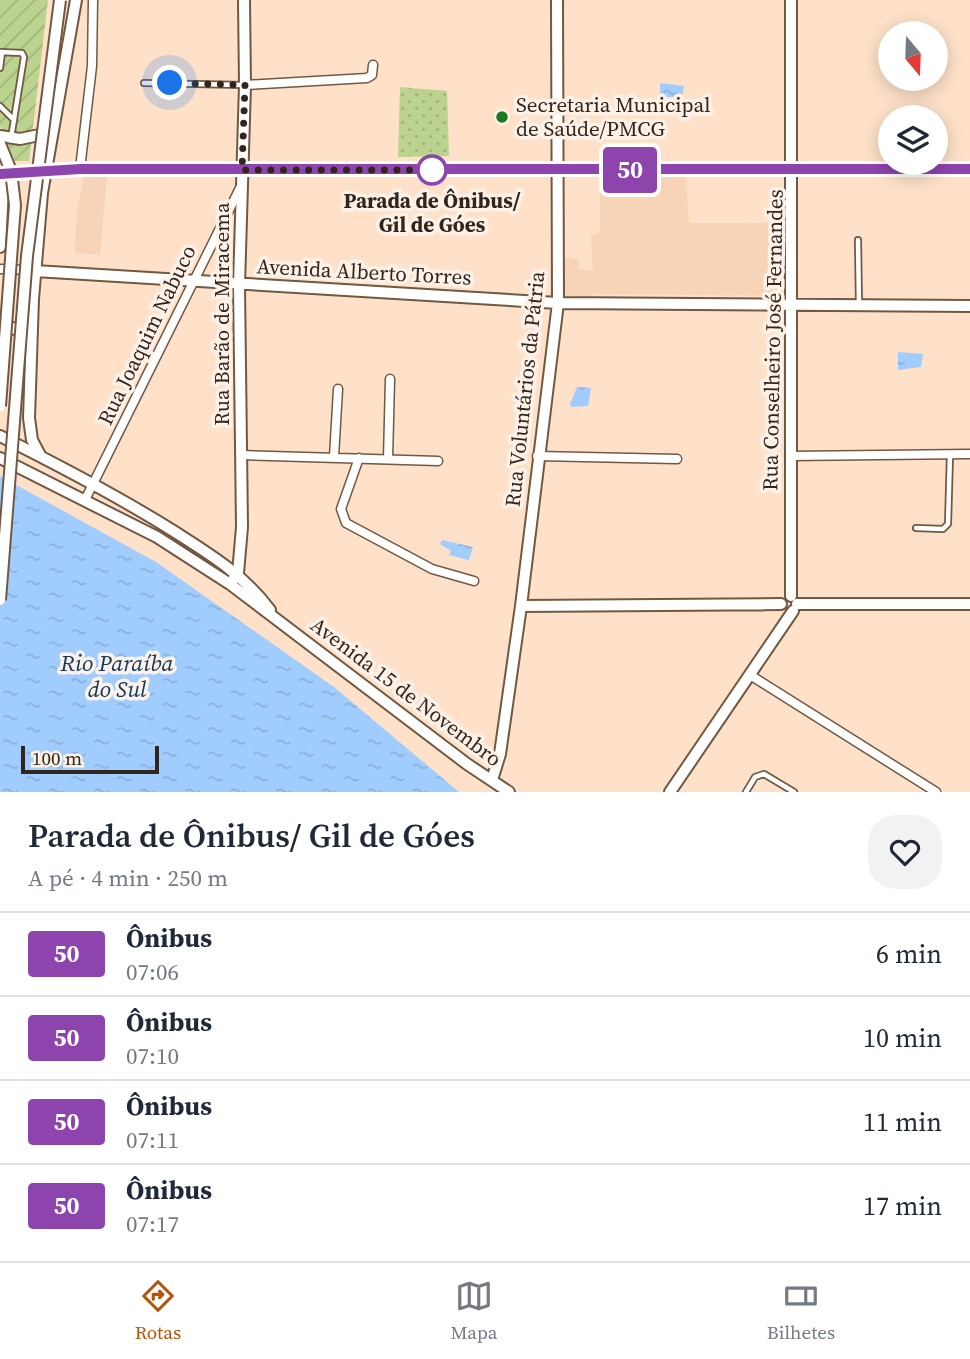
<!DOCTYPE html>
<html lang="pt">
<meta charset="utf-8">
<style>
:root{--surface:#fff;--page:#f2f2f3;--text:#1f2937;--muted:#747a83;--line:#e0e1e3;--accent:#b45309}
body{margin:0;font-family:"Source Serif 4",serif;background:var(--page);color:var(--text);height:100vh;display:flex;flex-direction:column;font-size:26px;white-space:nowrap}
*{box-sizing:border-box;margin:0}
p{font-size:23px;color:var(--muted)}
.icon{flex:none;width:38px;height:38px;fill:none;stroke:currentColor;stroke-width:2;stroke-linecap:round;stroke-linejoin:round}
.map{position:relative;height:792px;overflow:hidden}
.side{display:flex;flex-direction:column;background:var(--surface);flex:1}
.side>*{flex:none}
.badge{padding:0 14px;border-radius:5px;font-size:24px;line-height:46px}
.needle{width:46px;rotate:161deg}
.fabs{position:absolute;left:878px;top:21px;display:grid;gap:14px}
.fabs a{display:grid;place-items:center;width:70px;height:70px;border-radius:50%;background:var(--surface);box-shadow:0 4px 18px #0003;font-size:35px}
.scale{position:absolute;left:21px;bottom:18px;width:138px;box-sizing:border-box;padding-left:7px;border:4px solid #31261d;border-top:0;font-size:19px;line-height:24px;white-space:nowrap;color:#31261d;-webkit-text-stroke:5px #fef2e8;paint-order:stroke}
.you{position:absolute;width:35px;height:35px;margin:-18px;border:5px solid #fff;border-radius:50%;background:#1a73e8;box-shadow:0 0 0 10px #1a73e833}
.map>.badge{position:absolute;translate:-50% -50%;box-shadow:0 0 0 4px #fff}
.round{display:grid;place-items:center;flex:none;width:74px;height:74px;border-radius:28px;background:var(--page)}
.summary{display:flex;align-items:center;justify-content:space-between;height:119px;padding:0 28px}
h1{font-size:33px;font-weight:600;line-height:52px}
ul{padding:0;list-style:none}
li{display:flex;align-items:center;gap:21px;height:84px;padding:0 28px;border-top:2px solid var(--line)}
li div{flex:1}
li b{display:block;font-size:26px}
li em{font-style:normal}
li .badge{min-width:77px;font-weight:700;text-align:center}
.tab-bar{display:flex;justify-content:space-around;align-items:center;height:98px;border-top:2px solid var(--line);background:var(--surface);font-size:19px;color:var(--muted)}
.tab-bar a{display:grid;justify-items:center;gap:4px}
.tab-bar .on{color:var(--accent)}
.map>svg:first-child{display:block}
.built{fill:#f7d4b7}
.grass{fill:url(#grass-dots)}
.garden{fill:url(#garden-furrows)}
.water{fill:url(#water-ripples)}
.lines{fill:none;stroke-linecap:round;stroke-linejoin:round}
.service-casing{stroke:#715842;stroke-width:8}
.minor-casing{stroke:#715842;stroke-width:11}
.secondary-casing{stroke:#715842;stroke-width:14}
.service{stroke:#fff;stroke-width:4.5}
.minor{stroke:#fff;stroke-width:8}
.secondary{stroke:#fff;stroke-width:10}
.secondary-bridge-casing{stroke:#715842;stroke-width:14;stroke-linecap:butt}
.secondary-bridge{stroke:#fff;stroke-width:10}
.line-casing{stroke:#fff;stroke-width:16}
.line{stroke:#8e44ad;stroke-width:10}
.walk{stroke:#31261d;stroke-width:7;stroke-dasharray:0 12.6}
.poi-dot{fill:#1f7725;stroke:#fef2e8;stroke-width:2.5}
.stop-dot{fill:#fff;stroke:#8e44ad;stroke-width:3.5}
.labels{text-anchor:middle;stroke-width:7;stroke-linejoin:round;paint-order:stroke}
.poi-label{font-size:21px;fill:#31261d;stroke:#fef2e8;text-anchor:start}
.stop-label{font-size:21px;font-weight:bold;fill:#31261d;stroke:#fef2e8}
.street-label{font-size:21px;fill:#31261d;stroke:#fef2e8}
.water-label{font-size:23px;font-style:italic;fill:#123a60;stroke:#fef2e8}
</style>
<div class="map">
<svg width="970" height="792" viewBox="0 0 970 792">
<defs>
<pattern id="grass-dots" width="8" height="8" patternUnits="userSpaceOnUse" patternTransform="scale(1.75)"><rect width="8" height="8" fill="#bcd390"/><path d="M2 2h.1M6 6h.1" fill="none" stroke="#a2b57c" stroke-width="1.8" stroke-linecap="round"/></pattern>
<pattern id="garden-furrows" width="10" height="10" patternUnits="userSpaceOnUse" patternTransform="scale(1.75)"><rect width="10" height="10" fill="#bcd390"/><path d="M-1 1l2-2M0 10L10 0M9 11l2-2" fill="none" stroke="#a2b57c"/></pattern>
<pattern id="water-ripples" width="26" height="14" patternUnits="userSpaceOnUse" patternTransform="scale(1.75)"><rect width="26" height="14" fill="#a0cdfd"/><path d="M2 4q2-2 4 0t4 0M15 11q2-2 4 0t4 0" fill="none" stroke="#8ab0d8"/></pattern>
</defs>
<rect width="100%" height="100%" fill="#fee1c8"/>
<path class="built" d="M85 174H107L100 255 76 253 75 249 77 210Z
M600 177H686L689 223H776L779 267 785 274 783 296 594 294 593 283V299H563L564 258 579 259V269L593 271 591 235 600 232Z"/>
<path class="grass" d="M400 87 447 91 449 156 398 157Z"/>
<path class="garden" d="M0 0H48L29 161H15L0 126Z"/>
<path class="water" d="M660 83 684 86 682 96 660 98Z
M898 352 923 354 921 367 898 370Z
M577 387 591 388 588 406 572 407 570 404Z
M0 476 156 562 334 687 459 792H0Z
M442 540 473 547 469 560 449 555 451 551 440 544Z"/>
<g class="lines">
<g class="service-casing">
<path id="service" d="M0 52 22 53 24 57 11 138
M0 68 2 52
M144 83 244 85
M0 106 14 120
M858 240 859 305
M916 528 943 529 948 524 950 455
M746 792 755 777 764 774 794 792"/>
</g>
<g class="minor-casing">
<path id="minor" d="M245 85 367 78 372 75 373 65
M80 169 92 66 93 0
M7 173 80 169H970
M0 269 28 270
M241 455 438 461
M537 456 677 459
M790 456 970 454
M334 457 338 389
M359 458 341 509 346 523 432 569 474 581
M388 459 390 379
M85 500 241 186
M750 675 936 792"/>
</g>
<g class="secondary-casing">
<path id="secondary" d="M0 136 20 139 49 133
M0 174 3 190 0 247
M35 271 558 303 970 306
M0 323 15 329 30 324
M0 436C60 466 118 496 175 532 211 555 244 575 270 610
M40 455 32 440 29 418 33 299 42 193 76 0
M0 458 157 537 230 584 467 764 509 792
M230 584 238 573 242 527 239 285 245 85 244 0
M791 596V0
M797 604H970
M521 606 781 604
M492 780 500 754 521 606 558 303 557 0
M670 792 793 611"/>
</g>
<use href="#service" class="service"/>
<use href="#minor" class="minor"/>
<use href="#secondary" class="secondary"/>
<g class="secondary-bridge-casing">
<path id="secondary-bridge" d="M0 144 11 171 15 205 0 406
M0 600 27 256 60 0"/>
</g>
<use href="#secondary-bridge" class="secondary-bridge"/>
</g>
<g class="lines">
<g class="line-casing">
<path id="line" d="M0 174 80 169H970"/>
</g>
<use href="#line" class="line"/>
<path class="walk" d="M170 83 245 85 242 170H432"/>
</g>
<circle class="poi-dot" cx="502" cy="117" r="7"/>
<circle class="stop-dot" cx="432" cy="170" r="14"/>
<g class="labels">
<g class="poi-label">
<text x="516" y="112">Secretaria Municipal<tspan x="516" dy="24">de Saúde/PMCG</tspan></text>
</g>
<g class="stop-label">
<text x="432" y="208">Parada de Ônibus/<tspan x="432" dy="24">Gil de Góes</tspan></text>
</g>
<g class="street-label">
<text transform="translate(364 272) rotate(3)" y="7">Avenida Alberto Torres</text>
<text transform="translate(222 314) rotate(-90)" y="7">Rua Barão de Miracema</text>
<text transform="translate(147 335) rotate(-64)" y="7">Rua Joaquim Nabuco</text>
<text transform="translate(773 340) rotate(-89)" y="7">Rua Conselheiro José Fernandes</text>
<text transform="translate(525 389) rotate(-84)" y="7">Rua Voluntários da Pátria</text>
<text transform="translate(406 692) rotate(37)" y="7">Avenida 15 de Novembro</text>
</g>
<g class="water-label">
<text x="117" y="671">Rio Paraíba<tspan x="117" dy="26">do Sul</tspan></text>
</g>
</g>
</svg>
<div class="fabs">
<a><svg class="needle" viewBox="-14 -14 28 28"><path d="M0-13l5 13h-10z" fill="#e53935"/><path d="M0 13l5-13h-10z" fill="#747a83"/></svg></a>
<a><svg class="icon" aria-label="layers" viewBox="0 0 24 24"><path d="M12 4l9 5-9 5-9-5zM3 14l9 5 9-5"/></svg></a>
</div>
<div class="scale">100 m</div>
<div class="you" style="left:170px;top:83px"></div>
<b class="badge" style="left:630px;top:170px;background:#8e44ad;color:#fff">50</b>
</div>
<section class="side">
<div class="summary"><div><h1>Parada de Ônibus/ Gil de Góes</h1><p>A pé · 4 min · 250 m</p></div><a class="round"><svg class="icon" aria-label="heart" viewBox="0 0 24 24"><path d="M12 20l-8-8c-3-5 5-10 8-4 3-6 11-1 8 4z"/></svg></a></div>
<ul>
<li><span class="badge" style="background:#8e44ad;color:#fff">50</span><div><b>Ônibus</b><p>07:06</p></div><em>6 min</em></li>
<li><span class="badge" style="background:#8e44ad;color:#fff">50</span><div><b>Ônibus</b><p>07:10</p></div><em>10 min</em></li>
<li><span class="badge" style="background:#8e44ad;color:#fff">50</span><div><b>Ônibus</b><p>07:11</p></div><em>11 min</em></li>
<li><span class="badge" style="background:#8e44ad;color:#fff">50</span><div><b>Ônibus</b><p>07:17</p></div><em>17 min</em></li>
</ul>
</section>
<nav class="tab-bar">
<a class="on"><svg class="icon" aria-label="directions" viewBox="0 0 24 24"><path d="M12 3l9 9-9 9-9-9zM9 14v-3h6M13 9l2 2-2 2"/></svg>Rotas</a>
<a><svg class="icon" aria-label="map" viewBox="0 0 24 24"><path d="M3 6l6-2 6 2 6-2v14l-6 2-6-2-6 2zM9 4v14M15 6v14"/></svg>Mapa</a>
<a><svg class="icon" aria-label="tickets" viewBox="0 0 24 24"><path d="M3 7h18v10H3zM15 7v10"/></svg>Bilhetes</a>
</nav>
